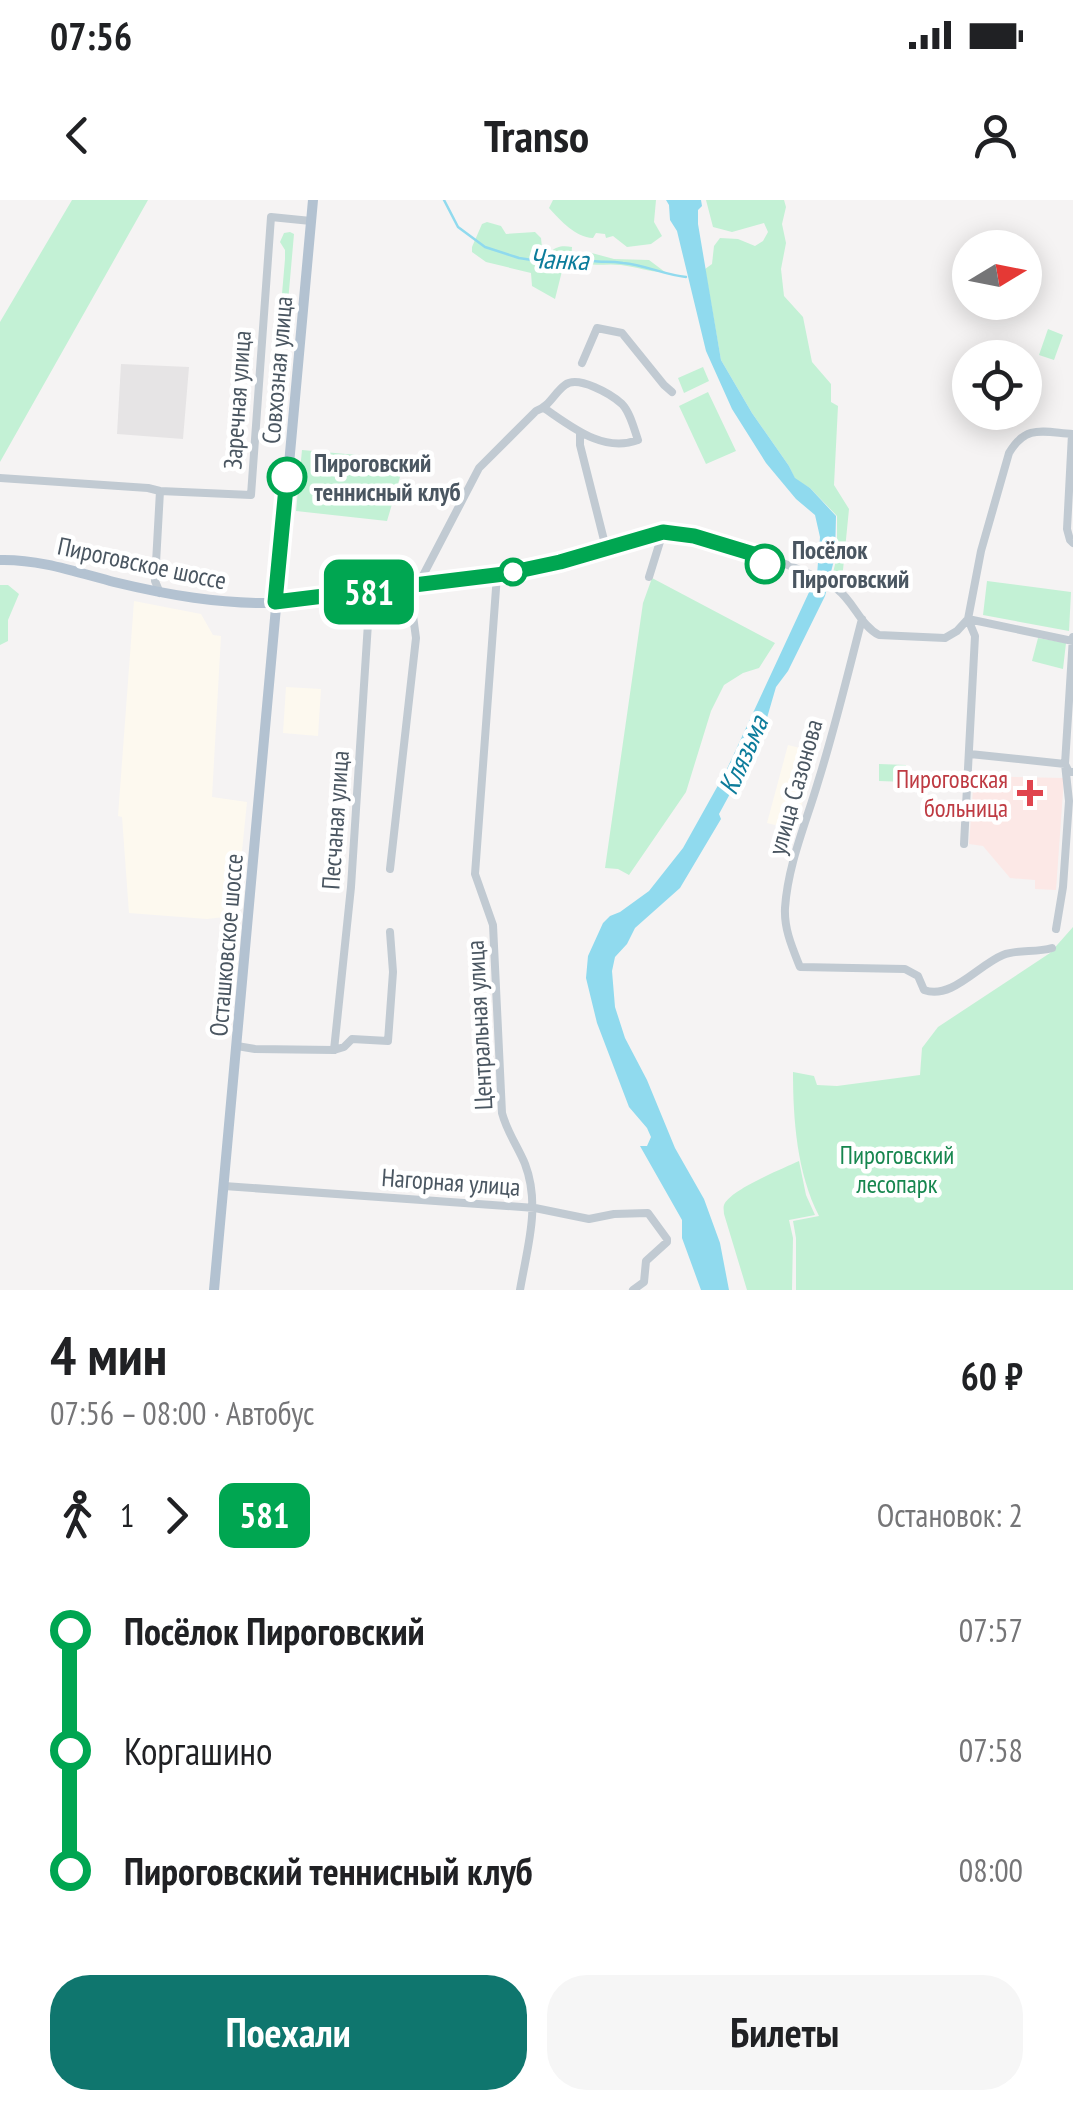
<!DOCTYPE html>
<html lang="ru">
<meta charset="utf-8">
<style>
:root{--surface:#fff;--page:#f6f6f6;--text:#202124;--muted:#757577;--accent:#0f766e}
body{margin:0;font-family:"PT Sans Narrow",sans-serif;background:var(--page);color:var(--text);height:100vh;display:flex;flex-direction:column;font-size:38px;white-space:nowrap}
*{box-sizing:border-box;margin:0}
p{font-size:32px;color:var(--muted)}
.icon{flex:none;width:55px;height:55px;fill:none;stroke:currentColor;stroke-width:2;stroke-linecap:round;stroke-linejoin:round}
.map{position:relative;height:1090px;overflow:hidden}
.side{display:flex;flex-direction:column;background:var(--surface);flex:1}
.side>*{flex:none}
.badge{padding:0 20px;border-radius:15px;font-size:35px;line-height:65px}
.needle{width:65px;rotate:80deg}
.fabs{position:absolute;left:952px;top:30px;display:grid;gap:20px}
.fabs a{display:grid;place-items:center;width:90px;height:90px;border-radius:50%;background:var(--surface);box-shadow:0 5px 25px #0003;font-size:50px}
.map>.badge{position:absolute;translate:-50% -50%;box-shadow:0 0 0 5px #fff}
.legs{display:flex;align-items:center;gap:15px;height:110px;padding:0 50px;font-size:32px}
.legs p{margin-inline-start:auto}
.headline{display:flex;align-items:center;justify-content:space-between;height:170px;padding:0 50px}
h1{font-size:55px;font-weight:700;line-height:75px}
.button{display:flex;gap:20px;margin-top:auto;padding:20px 50px}
.button a{flex:1;height:115px;border-radius:40px;background:var(--accent);color:#fff;font-size:40px;font-weight:700;line-height:115px;text-align:center}
.button a+a{background:var(--page);color:var(--text)}
ul{padding:0 50px;list-style:none}
li{display:flex;align-items:center;gap:35px;height:120px;font-size:38px}
li i{display:grid;place-items:center;width:15px;height:100%;margin:0 12px;background:currentColor}
li i::after{content:'';width:25px;height:25px;margin:-12px;border:8px solid;border-radius:50%;background:var(--surface)}
li p{margin-inline-start:auto}
li:first-child i{background:linear-gradient(#0000 50%,currentColor 0)}
li:last-child i{background:linear-gradient(currentColor 50%,#0000 0)}
.status{display:flex;justify-content:space-between;align-items:center;height:70px;padding:0 50px;background:var(--surface);direction:ltr}
.status svg{height:28px;fill:currentColor}
header{display:flex;justify-content:space-between;align-items:center;height:130px;padding:0 50px;background:var(--surface);font-size:45px;font-weight:700}
.map>svg:first-child{display:block}
.commercial{fill:#fdf9ef}
.education{fill:#e6e4e5}
.medical{fill:#fce8e6}
.green{fill:#c3f1d5}
.water{fill:#90daee}
.lines{fill:none;stroke-linecap:round;stroke-linejoin:round}
.stream{stroke:#90daee;stroke-width:2.5}
.minor{stroke:#c1cad2;stroke-width:8}
.major{stroke:#b3c2d1;stroke-width:10}
.line-1-casing{stroke:#fff;stroke-width:22}
.line-1{stroke:#00a651;stroke-width:15}
.stop-1-dot{fill:#fff;stroke:#00a651;stroke-width:5}
.health-dot{fill:#e0444e;stroke:#fff;stroke-width:4}
.labels{text-anchor:middle;stroke-width:9;stroke-linejoin:round;paint-order:stroke}
.street-label{font-size:25px;fill:#4a5661;stroke:#fff}
.stop-label{font-size:25px;font-weight:bold;fill:#4a5661;stroke:#fff;text-anchor:start}
.health-label{font-size:25px;fill:#be3a42;stroke:#fff;text-anchor:end}
.park-label{font-size:25px;fill:#17864f;stroke:#fff}
.water-label{font-size:28px;font-style:italic;fill:#0c7c9b;stroke:#fff}
</style>
<div class="status"><b>07:56</b><svg viewBox="0 0 49 12"><path d="M0 12V9h3v3zM5 12V6h3v6zM10 12V3h3v9zM15 12V0h3v12zM26 1h20v11H26zM47 4h2v5h-2z"/></svg></div>
<header><svg class="icon" aria-label="back" viewBox="0 0 24 24"><path d="M15 5l-7 7 7 7"/></svg>Transo<svg class="icon" aria-label="person" viewBox="0 0 24 24"><circle cx="12" cy="8" r="4"/><path d="M4 21q1-7 8-7t8 7"/></svg></header>
<div class="map">
<svg width="1073" height="1090" viewBox="0 0 1073 1090">
<rect width="100%" height="100%" fill="#f5f3f3"/>
<path class="commercial" d="M134 401 201 414 213 435 221 436 212 597 247 602 236 710 233 716 207 719 129 713 122 617 118 616Z
M286 487 321 489 318 536 283 533Z
M788 545 816 552 795 630 767 623Z"/>
<path class="education" d="M121 164 189 167 183 239 117 234Z"/>
<path class="medical" d="M974 576 1064 578 1056 690 1035 689V680L1010 678 983 646 969 644Z"/>
<path class="green" d="M72 0H148L0 262V122Z
M553 0H656L654 22 662 36 651 44 627 47 613 36 606 38 605 34 596 33 593 38C575 37 561 21 549 8Z
M706 0H784L786 7 782 24 786 43 781 69 784 96 803 117 812 162 831 184V202L838 206 834 285 849 309 842 380 832 377 837 356V316L810 288 795 279 789 266 752 213 721 160 705 69 712 64 714 46 720 38 738 39 755 46 763 41 768 32 764 23 732 32 713 27Z
M487 22 501 26 506 34 535 32 541 38 542 48 547 55C555 47 560 45 572 47L571 65 563 67 555 99 532 86 531 73 486 62 472 52V47L482 24Z
M290 32 294 34 285 136 274 222H271L285 59V50L280 42 284 33Z
M588 52 614 59 649 60 665 72C647 72 638 67 621 65 606 63 593 67 577 62Z
M1048 129 1063 135 1054 160 1039 155Z
M703 167 709 181 684 193 678 178Z
M708 192 736 251 706 264 679 206Z
M302 250 368 256V260L403 267 387 321 296 311Z
M652 378 775 443 759 468 743 473 724 485 711 511 686 592 629 675 618 669 605 668 643 403Z
M987 381 1071 392 1069 431 983 415Z
M0 385H8L19 394 8 420V441L0 445Z
M1038 438 1066 443 1063 469 1032 461Z
M879 564 906 565V582L879 581Z
M1073 727V1090H796V1038L793 1021 819 1016C797 973 793 920 793 872L814 876 817 885 837 886 920 875 922 848 938 827 1050 753Z
M799 961 806 995 815 1015 789 1020 793 1038 792 1090H747L724 1014C724 1011 723 1008 724 1005 729 990 784 968 799 961Z"/>
<path class="water" d="M666 0H701L702 6 698 10V24L721 160 752 213 789 266 795 278 810 288 836 316 835 356 825 396 788 471 776 487 762 535 719 614 721 619 680 688 635 728 627 744 615 757 612 771 615 807 625 838 647 880 675 948 704 999 720 1043 729 1090H701L682 1038V1020L640 946H647L651 937 647 928 629 907 597 823 586 778 588 756 603 723 610 716 620 712 649 691 683 648 726 571 817 375 820 337 815 315 796 299 766 263 732 209 706 151 677 31 670 20 669 5Z"/>
<g class="lines">
<path class="stream" d="M444 0 458 27 485 47 519 58 551 63 576 56C597 65 603 60 623 63 645 65 665 75 686 77"/>
<path class="minor" d="M582 163 597 128 622 133 664 185 672 192
M580 233V245L606 348
M1072 234 1067 329 1070 340 1073 343
M0 278 148 288 160 291 251 295 271 17 311 21
M497 375 475 674 493 725 502 913C507 932 518 947 525 964 541 1006 527 1048 520 1090
M649 377 663 332
M418 385 479 268 536 211C550 206 554 193 565 185 578 175 611 194 622 204 630 212 634 229 638 240 603 253 572 227 544 208
M160 393 155 381 160 291
M275 403 504 374 560 362 649 335C658 333 664 332 673 332 709 335 807 368 837 389 854 402 861 426 879 435L945 438 957 431 968 419 981 351 1009 253C1026 224 1043 232 1073 234
M862 419C848 473 835 528 818 582 806 623 788 664 785 708 784 729 792 747 800 767L905 769 918 776 924 790C952 800 978 765 1003 755 1018 749 1036 753 1052 748
M968 419 1073 441
M970 554 1065 564 1069 572H1073
M964 644 975 436 968 419
M390 669 416 438 409 386
M1056 729 1063 687 1069 601 1065 564 1073 437
M237 846 255 849 334 850 344 847 352 839 388 841 393 772 390 732
M334 850 351 687 370 392
M224 986 535 1008 589 1019 614 1014 648 1013 667 1039V1042L646 1061 644 1082 633 1090"/>
<path class="major" d="M0 360C39 359 76 372 114 382 168 395 219 404 275 403
M214 1090 313 0"/>
</g>
<g class="lines">
<g class="line-1-casing">
<path id="line-1" d="M287 277 275 402 504 374 560 362 663 332 694 336 760 356 765 364"/>
</g>
<use href="#line-1" class="line-1"/>
</g>
<g class="stop-1-dot">
<circle cx="287" cy="277" r="18"/>
<circle cx="765" cy="364" r="18"/>
<circle cx="513" cy="372" r="12"/>
</g>
<path class="health-dot" d="M1025 578h10v10h10v10h-10v10h-10v-10h-10v-10h10z"/>
<g class="labels">
<g class="street-label">
<text transform="translate(277 170) rotate(-85)" y="9">Совхозная улица</text>
<text transform="translate(237 200) rotate(-86)" y="9">Заречная улица</text>
<text transform="translate(142 363) rotate(12)" y="9">Пироговское шоссе</text>
<text transform="translate(795 587) rotate(-74)" y="9">улица Сазонова</text>
<text transform="translate(335 620) rotate(-86)" y="9">Песчаная улица</text>
<text transform="translate(226 745) rotate(-85)" y="9">Осташковское шоссе</text>
<text transform="translate(479 825) rotate(-93)" y="9">Центральная улица</text>
<text transform="translate(451 982) rotate(4)" y="9">Нагорная улица</text>
</g>
<g class="stop-label">
<text x="314" y="272">Пироговский<tspan x="314" dy="29">теннисный клуб</tspan></text>
<text x="792" y="359">Посёлок<tspan x="792" dy="29">Пироговский</tspan></text>
</g>
<g class="health-label">
<text x="1008" y="588">Пироговская<tspan x="1008" dy="29">больница</tspan></text>
</g>
<g class="park-label">
<text x="897" y="964">Пироговский<tspan x="897" dy="29">лесопарк</tspan></text>
</g>
<g class="water-label">
<text transform="translate(559 59) rotate(2)" y="10">Чанка</text>
<text transform="translate(743 555) rotate(-66)" y="10">Клязьма</text>
</g>
</g>
</svg>
<div class="fabs">
<a><svg class="needle" viewBox="-14 -14 28 28"><path d="M0-13l5 13h-10z" fill="#e53935"/><path d="M0 13l5-13h-10z" fill="#757577"/></svg></a>
<a><svg class="icon" aria-label="locate" viewBox="0 0 24 24"><circle cx="12" cy="12" r="6"/><path d="M12 2v4M12 18v4M2 12h4M18 12h4"/></svg></a>
</div>
<b class="badge" style="left:369px;top:392px;background:#00a651;color:#fff">581</b>
</div>
<section class="side">
<div class="headline"><div><h1>4 мин</h1><p>07:56 – 08:00 · Автобус</p></div><b>60 ₽</b></div>
<div class="legs"><svg class="icon" aria-label="walk" viewBox="0 0 24 24"><circle cx="13" cy="4" r="2"/><path d="M13 8l-2 6 4 7M11 14l-3 7M7 12l3-4h3l4 4"/></svg>1<svg class="icon" aria-label="forward" viewBox="0 0 24 24"><path d="M9 5l7 7-7 7"/></svg><b class="badge" style="background:#00a651;color:#fff">581</b><p>Остановок: 2</p></div>
<ul>
<li><i style="color:#00a651"></i><b>Посёлок Пироговский</b><p>07:57</p></li>
<li><i style="color:#00a651"></i><span>Коргашино</span><p>07:58</p></li>
<li><i style="color:#00a651"></i><b>Пироговский теннисный клуб</b><p>08:00</p></li>
</ul>
<div class="button"><a>Поехали</a><a>Билеты</a></div>
</section>
